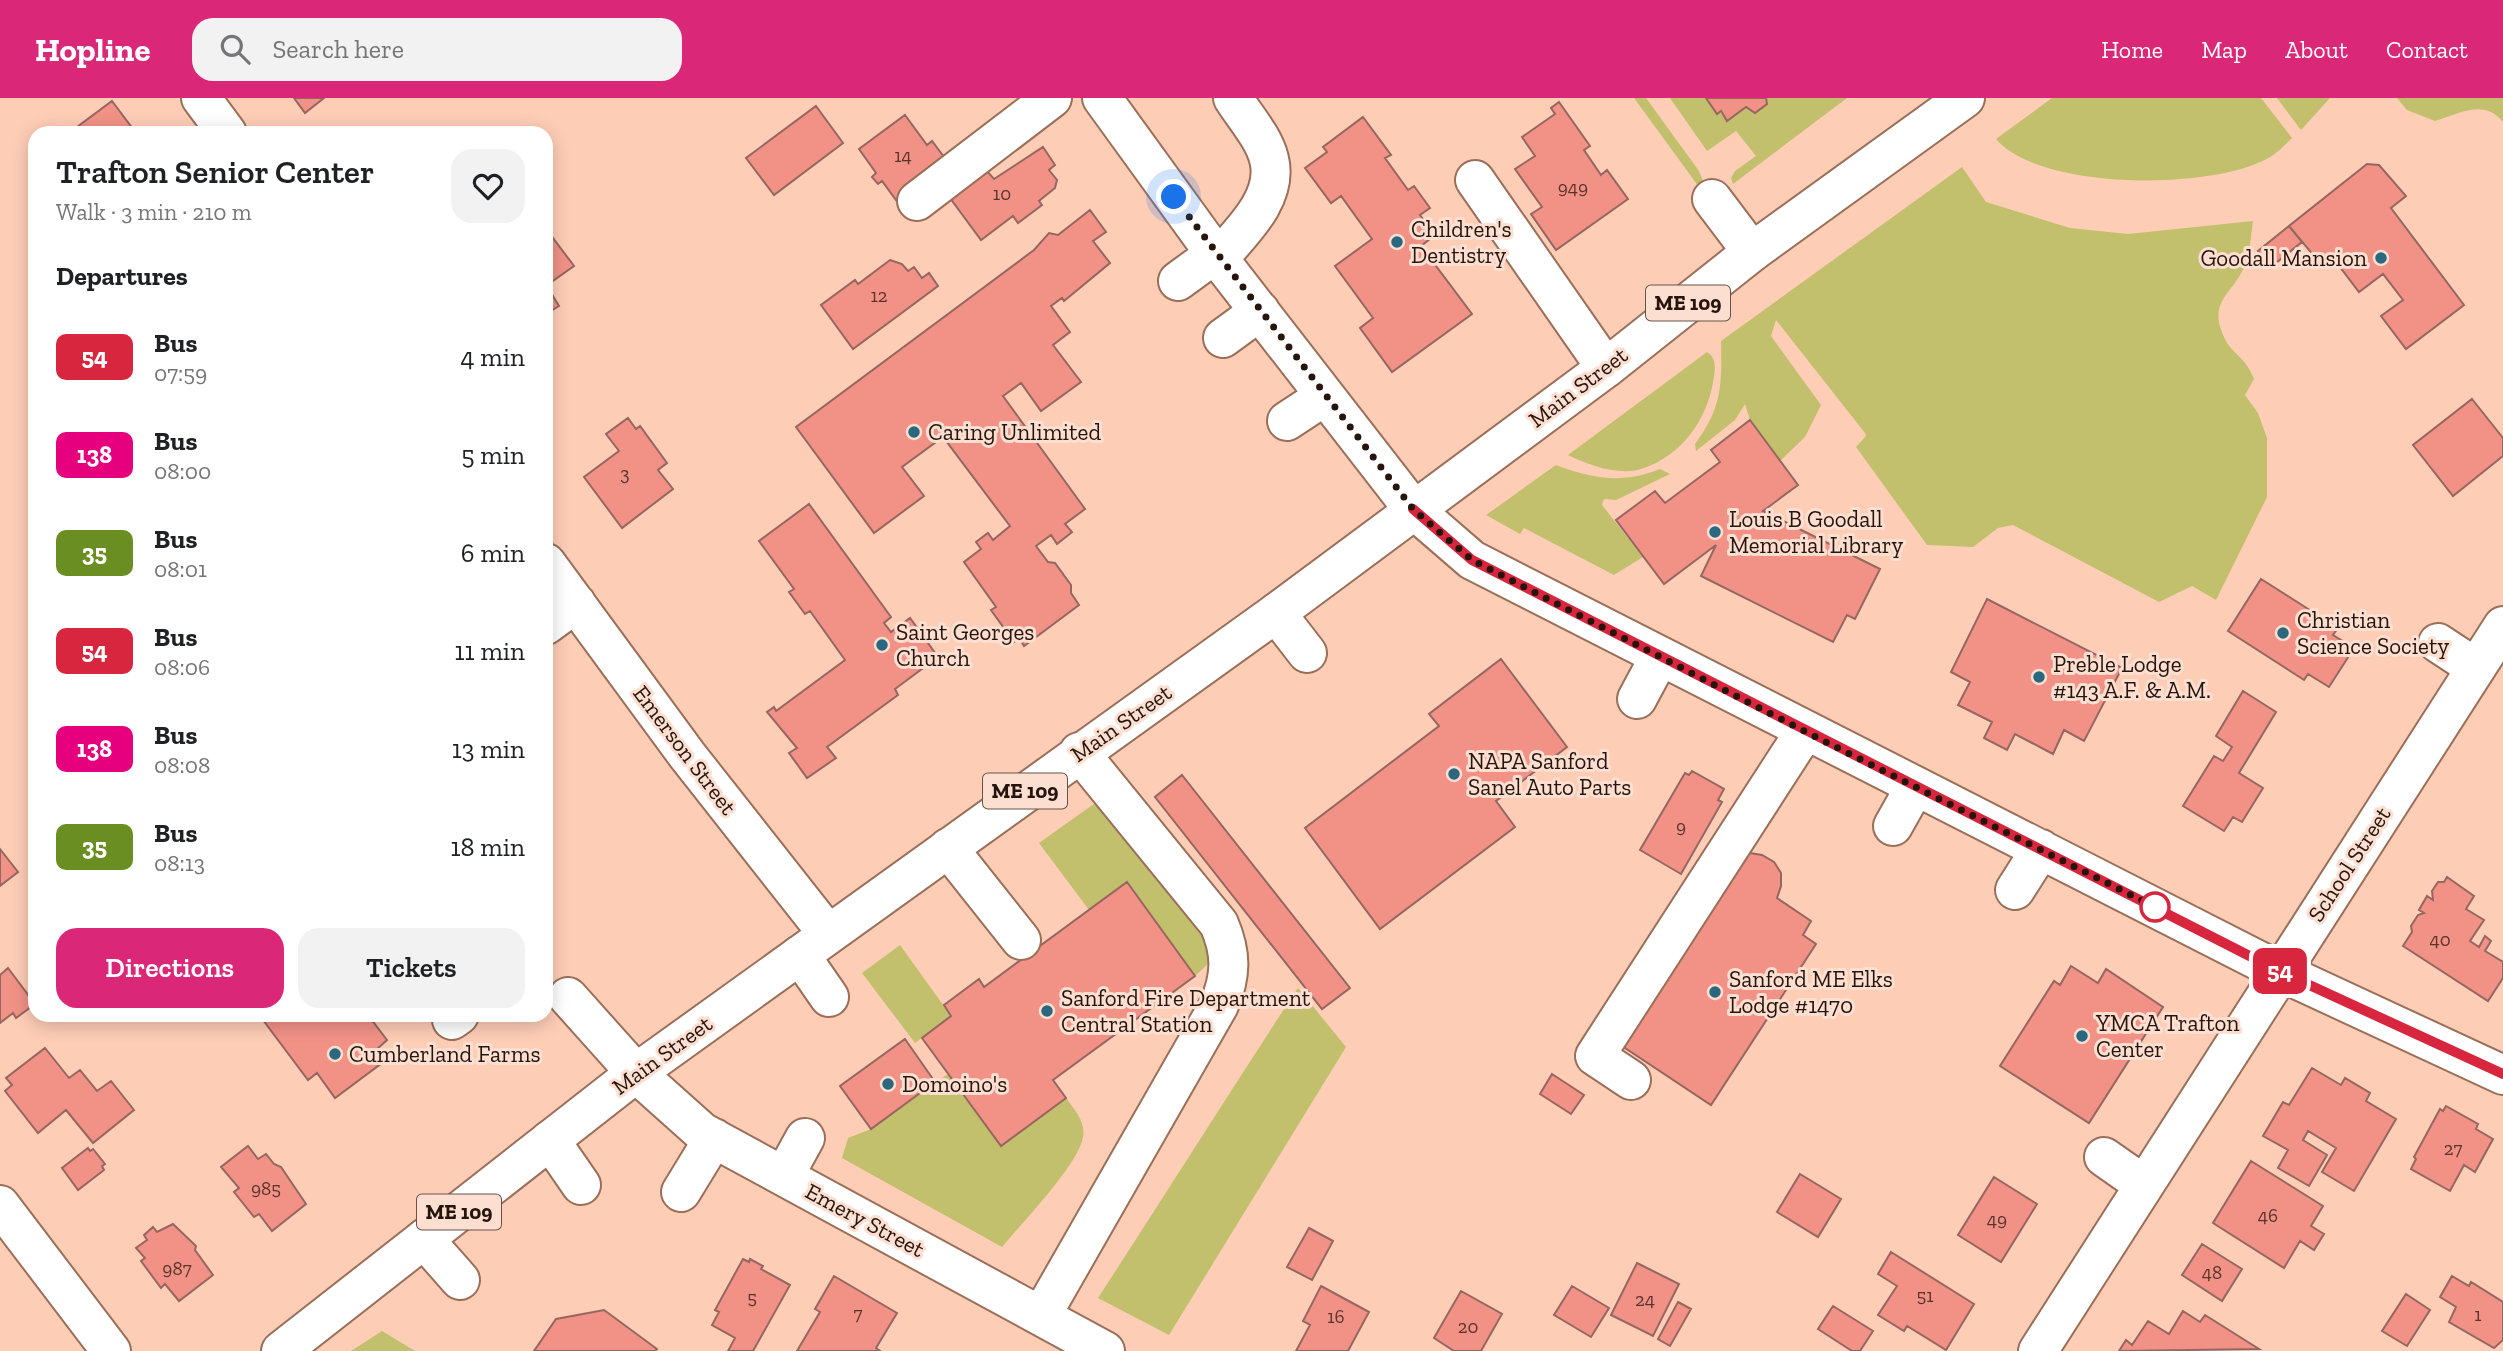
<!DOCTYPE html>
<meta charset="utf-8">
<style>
:root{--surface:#fff;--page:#f2f2f2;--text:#202124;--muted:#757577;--accent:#db2777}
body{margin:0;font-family:"Zilla Slab",serif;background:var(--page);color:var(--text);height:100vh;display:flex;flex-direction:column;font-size:26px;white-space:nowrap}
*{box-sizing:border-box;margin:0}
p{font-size:23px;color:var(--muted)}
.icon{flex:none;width:38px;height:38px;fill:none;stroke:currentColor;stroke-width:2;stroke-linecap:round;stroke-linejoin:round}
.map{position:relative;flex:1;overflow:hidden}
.sheet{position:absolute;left:28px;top:28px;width:525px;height:896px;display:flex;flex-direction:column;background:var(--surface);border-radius:21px;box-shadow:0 4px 18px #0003}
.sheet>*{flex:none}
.badge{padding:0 14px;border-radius:10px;font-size:24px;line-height:46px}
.you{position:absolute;width:35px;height:35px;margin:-18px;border:5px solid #fff;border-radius:50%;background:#1a73e8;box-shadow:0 0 0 10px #1a73e833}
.map>.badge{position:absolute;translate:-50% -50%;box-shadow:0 0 0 4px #fff}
h2{padding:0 28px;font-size:26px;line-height:63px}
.round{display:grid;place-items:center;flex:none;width:74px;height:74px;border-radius:21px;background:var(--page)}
.overview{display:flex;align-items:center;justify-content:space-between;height:119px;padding:0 28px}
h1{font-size:33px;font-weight:600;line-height:52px}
.primary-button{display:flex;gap:14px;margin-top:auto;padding:14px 28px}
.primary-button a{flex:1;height:80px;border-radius:21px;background:var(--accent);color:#fff;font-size:28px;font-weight:600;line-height:80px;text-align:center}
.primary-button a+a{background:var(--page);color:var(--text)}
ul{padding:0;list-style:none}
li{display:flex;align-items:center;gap:21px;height:98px;padding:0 28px}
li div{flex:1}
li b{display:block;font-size:26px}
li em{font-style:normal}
li .badge{min-width:77px;font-weight:700;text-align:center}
header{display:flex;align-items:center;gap:42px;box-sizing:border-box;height:98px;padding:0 35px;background:var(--accent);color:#fff}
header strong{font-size:33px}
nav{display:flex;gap:38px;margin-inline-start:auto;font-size:24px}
.search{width:490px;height:63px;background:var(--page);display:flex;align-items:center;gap:18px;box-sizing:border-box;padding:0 24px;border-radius:21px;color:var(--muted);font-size:26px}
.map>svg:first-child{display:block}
.green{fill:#c2bf6d}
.building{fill:#f29287;stroke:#966660;stroke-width:2}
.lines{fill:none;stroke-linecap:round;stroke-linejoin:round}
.minor-casing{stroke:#9a6f5a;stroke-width:42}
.highway-casing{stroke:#9a6f5a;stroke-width:42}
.minor{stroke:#fff;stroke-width:38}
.highway{stroke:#fff;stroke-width:38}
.line-casing{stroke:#fff;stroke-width:16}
.line{stroke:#d7263d;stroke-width:10}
.walk{stroke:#26150d;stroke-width:7;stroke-dasharray:0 12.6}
.poi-dot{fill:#2b677e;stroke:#fddfd1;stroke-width:2.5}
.stop-dot{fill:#fff;stroke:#d7263d;stroke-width:3.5}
.labels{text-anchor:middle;stroke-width:6;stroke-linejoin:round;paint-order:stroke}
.number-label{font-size:19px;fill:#59342c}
.shield{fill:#fddfd1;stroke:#665248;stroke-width:2}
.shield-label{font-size:21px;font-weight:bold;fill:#26150d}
.poi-label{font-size:23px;fill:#26150d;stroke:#fddfd1;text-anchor:start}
.street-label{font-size:23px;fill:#26150d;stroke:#fddfd1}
</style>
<header>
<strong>Hopline</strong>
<div class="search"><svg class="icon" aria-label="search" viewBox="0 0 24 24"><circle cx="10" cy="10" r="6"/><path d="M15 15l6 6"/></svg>Search here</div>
<nav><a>Home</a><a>Map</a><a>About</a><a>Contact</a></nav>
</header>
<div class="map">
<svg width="2503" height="1253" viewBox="0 0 2503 1253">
<rect width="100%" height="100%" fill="#fecdb6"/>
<path class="green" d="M1634 0H1646L1699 73 1706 91 1699 89Z
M1670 0H1706L1728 23 1746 9 1755 15 1767 6 1766 0H1847L1733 86 1731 80 1735 73 1756 58 1736 33 1707 53Z
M2052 0H2261L2292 40C2286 46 2279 53 2272 58 2216 93 2040 93 1996 41Z
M2277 0H2330L2301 32Z
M2397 0H2503V24C2484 0 2459 16 2435 23L2407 12Z
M1962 69 1986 104 2070 130 2128 136 2253 123C2251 137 2250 154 2245 167 2233 197 2206 203 2225 241 2232 256 2245 258 2254 281L2245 297 2258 315 2267 340V399L2216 502 2192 488 2159 504 2013 427 1998 430 1973 449 1927 447 1856 349 1866 338 1865 335 1776 222 1771 238 1821 307 1805 339 1780 363 1750 322 1745 306 1735 322 1696 353 1695 346C1722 310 1722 287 1721 243Z
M1707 254C1715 259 1716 268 1714 278 1709 319 1683 358 1641 371 1619 378 1588 367 1568 357Z
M1556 367C1593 381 1623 386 1660 371L1670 376 1616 402 1604 401 1602 407 1643 459 1614 477 1524 430 1520 436 1486 417Z
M1098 703 1203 835 1209 865 1195 878 1127 784 1089 812 1039 745Z
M900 847 951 918 915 945 862 875Z
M1298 890 1346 949 1169 1237 1098 1200C1165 1097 1230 993 1298 890Z
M948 976 1001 1048 1066 1000C1074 1011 1086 1024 1083 1039 1079 1066 1021 1126 1002 1149L842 1060 848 1040 871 1031Z
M382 1233 415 1253H351Z"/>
<path class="building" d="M294 0H324L305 15Z
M1706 0H1766L1767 6 1755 15 1746 9 1727 23 1721 13 1717 16Z
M112 3 136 35H69Z
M1559 4 1590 48 1584 52 1601 77 1607 72 1628 101 1556 152 1531 116 1542 109 1515 71 1535 58 1522 39 1555 16 1551 10Z
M816 8 843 45 774 97 746 60Z
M905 17 927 47 932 43 947 63 896 102 882 83 878 86 872 79 876 75 859 51Z
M1363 19 1391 57 1385 60 1408 92 1414 88 1430 110 1420 117 1435 137 1421 148 1472 216 1392 274 1360 230 1373 220 1335 168 1372 141 1341 98 1331 105 1305 70 1327 54 1323 49Z
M1043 49 1055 67 1049 72 1057 82 1055 90 1039 103 1042 107 1018 125 1013 118 981 142 950 100 987 73 994 81Z
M2367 66 2379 67 2406 98 2391 110 2464 207 2406 251 2381 218 2403 202 2383 176 2359 194 2330 156 2319 164 2289 128Z
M1090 112 1106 134 1093 143 1110 165 1064 203 1062 200 1051 208 1070 234 1053 247 1081 284 1041 313 1021 285 1003 298 1085 411 1065 426 1072 434 1057 446 1051 437 1036 448 1048 464 1055 465 1071 487V495L1079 507 1024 548 1019 540 1014 544 991 512 996 509 964 464 981 451 976 444 988 435 993 442 1010 428 943 339 902 369 924 398 874 435 796 329 1034 152 1049 135 1058 137Z
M2289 128 2302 144 2271 169 2258 153Z
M553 140 574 168 547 187 546 145Z
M890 162 902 166 908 173 914 169 922 180 929 175 938 188 853 251 821 207 855 182 858 186Z
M551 195 559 208 549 214 546 199Z
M2472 301 2503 340V358L2453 398 2413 347Z
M628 320 636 331 640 328 667 365 658 372 673 391 622 430 584 379 619 353 606 336Z
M1750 322 1798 387 1763 413 1880 471 1855 521 1847 517 1833 544 1701 478 1716 447 1664 486 1616 422 1655 393 1665 405 1720 364 1711 352Z
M809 406 891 519 884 525 891 534 910 520 938 559 895 591 898 597 827 649 836 660 807 680 789 655 797 650 767 614 774 609 776 613 845 562 810 513 805 516 789 494 794 491 759 443Z
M2261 481 2338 530 2333 537 2354 550 2329 589 2308 576 2304 582 2228 533Z
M1987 501 2122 570 2084 643 2064 632 2053 656 2015 636 2007 652 1984 640 1992 624 1958 607 1970 584 1951 574Z
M1501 561 1567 649 1496 703 1515 729 1380 831 1305 730 1439 628 1429 616Z
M2243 593 2276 614 2239 675 2263 690 2242 724 2233 719 2224 733 2183 708 2214 658 2223 663 2232 649 2216 638Z
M1692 673 1724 691 1718 702 1722 704 1681 776 1640 752 1685 675 1689 677Z
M1182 677 1350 890 1322 911 1155 699Z
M0 751 18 774 0 788Z
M1750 755 1762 757 1774 764 1781 775V788L1777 800 1811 823 1803 837 1816 846 1711 1007 1613 942 1737 759Z
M2447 779 2474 798 2466 811 2484 822 2470 843 2479 849 2485 838 2491 843 2485 853 2503 864V880L2488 903 2403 848 2412 834 2411 828 2418 817 2424 815 2419 812 2427 798 2433 802 2432 793 2438 784H2444Z
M1127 784 1195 878 1053 982 1066 1000 1001 1048 922 940 951 918 944 907 979 881 984 889Z
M2071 868 2098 885 2106 871 2163 909 2089 1025 2000 968 2054 883 2060 887Z
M8 870 35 906 16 920 13 915 0 925V877Z
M270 917H368L387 942 377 951 386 962 335 1000 317 975 308 982 263 922Z
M905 941 935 984 871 1031 840 988Z
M45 950 69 980 80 972 97 993 111 983 134 1012 93 1045 66 1012 38 1035 5 993 12 987 6 980Z
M2312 970 2341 987 2345 980 2370 995 2366 1003 2396 1021 2354 1093 2322 1074 2336 1050 2308 1033 2303 1042 2327 1057 2309 1088 2278 1070 2288 1052 2263 1038 2283 1004 2289 1007Z
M1552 976 1584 997 1571 1016 1540 996Z
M2446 1008 2478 1026 2476 1031 2493 1041 2475 1074 2464 1067 2450 1093 2411 1071 2416 1061 2414 1059 2440 1011 2443 1013Z
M248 1048 258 1061 266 1056 274 1066 281 1069 306 1106 272 1133 259 1116 254 1119 234 1094 239 1090 221 1069Z
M88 1050 90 1053 93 1051 105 1066 102 1068 104 1072 78 1092 62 1070Z
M2251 1063 2323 1108 2311 1128 2324 1136 2314 1152 2300 1143 2284 1170 2213 1125Z
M1800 1076 1841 1101 1818 1139 1777 1114Z
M1994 1079 2037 1106 2001 1164 1958 1137Z
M173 1126 196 1148 195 1152 213 1177 179 1203 165 1186 161 1190 141 1163 145 1160 136 1150 147 1142 144 1137 153 1129 157 1134Z
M1309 1130 1333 1143 1312 1182 1287 1169Z
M2202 1146 2242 1171 2222 1203 2182 1177Z
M1891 1154 1974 1206 1946 1252 1907 1228 1904 1233 1878 1217 1897 1188 1878 1176Z
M743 1161 749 1164 750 1161 763 1168 761 1171 790 1187 753 1253H728L735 1240 712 1227 719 1214 715 1212Z
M1637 1165 1679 1186 1653 1238 1611 1217Z
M834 1178 897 1215 876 1250 880 1253H797L820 1214 815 1211Z
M2452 1178 2469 1188 2471 1184 2503 1204V1242L2494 1250 2449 1224 2456 1209 2440 1199Z
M1321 1188 1369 1214 1348 1253H1296L1310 1227 1303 1223Z
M1572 1188 1609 1210 1591 1239 1554 1217Z
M1461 1193 1502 1216 1481 1253H1454L1434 1240Z
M2406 1196 2430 1212 2407 1248 2382 1233Z
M1678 1204 1691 1211 1670 1248 1658 1241Z
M1833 1208 1873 1233 1860 1253H1852L1818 1231Z
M604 1212 657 1251 655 1253H534L556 1221Z
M2183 1213 2200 1224 2205 1217 2259 1251 2119 1253 2126 1242 2132 1247 2148 1223 2169 1236Z"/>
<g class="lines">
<g class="minor-casing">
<path id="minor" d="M201 0 227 35
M1102 0 1215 156 1413 411 1472 462 2281 874 2503 977
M1475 82 1606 270
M1712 101 1752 154
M917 103 1052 0
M1219 160C1241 134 1279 100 1269 61 1264 40 1245 19 1233 0
M1178 183 1215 156
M1223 240 1260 213
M1287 323 1325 298
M546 465 687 657 828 836
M1276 515 1307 555
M546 527 576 505
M2438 545 2476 570
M1637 601 1660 558
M1893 728 1915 689
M948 750 1021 842
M2015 792 2041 751
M800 857 829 899
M568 899 636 975 702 1034 1105 1253
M452 922 459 917
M1631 982 1595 958 1805 633
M550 1042 581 1087
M2104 1059 2144 1087
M784 1078 805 1040
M681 1094 714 1040
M0 1107 111 1253
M424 1141 460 1182
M1041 1218 1219 907C1231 878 1232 856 1219 826L1079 654
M2038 1253 2503 528"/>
</g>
<g class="highway-casing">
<path id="highway" d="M281 1253 636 975 1276 515 1606 270 1752 154 1965 0"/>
</g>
<use href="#minor" class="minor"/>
<use href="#highway" class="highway"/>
</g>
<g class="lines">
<g class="line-casing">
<path id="line" d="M1413 411 1472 462 2281 874 2503 976"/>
</g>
<use href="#line" class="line"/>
<path class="walk" d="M1174 99 1413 411 1472 462 1812 637 2155 809"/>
</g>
<g class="poi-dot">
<circle cx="1397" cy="144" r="7"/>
<circle cx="2381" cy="160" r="7"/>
<circle cx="914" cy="334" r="7"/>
<circle cx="1715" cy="434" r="7"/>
<circle cx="2283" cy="535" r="7"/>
<circle cx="882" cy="547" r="7"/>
<circle cx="2039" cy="579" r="7"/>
<circle cx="1454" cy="676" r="7"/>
<circle cx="1715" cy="894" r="7"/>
<circle cx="1047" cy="913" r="7"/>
<circle cx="2082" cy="938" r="7"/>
<circle cx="335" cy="956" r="7"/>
<circle cx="888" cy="986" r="7"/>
</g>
<circle class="stop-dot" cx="2155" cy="809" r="14"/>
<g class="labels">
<g class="number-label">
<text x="903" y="64">14</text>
<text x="1573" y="96">949</text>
<text x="1002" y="102">10</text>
<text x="879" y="204">12</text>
<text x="625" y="382">3</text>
<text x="1681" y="735">9</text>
<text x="2440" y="848">40</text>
<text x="2453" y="1057">27</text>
<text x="266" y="1097">985</text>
<text x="2268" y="1124">46</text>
<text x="1997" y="1128">49</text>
<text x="177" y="1177">987</text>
<text x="2212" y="1181">48</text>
<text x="1925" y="1204">51</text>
<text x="752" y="1206">5</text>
<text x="1645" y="1208">24</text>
<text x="858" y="1222">7</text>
<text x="2478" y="1223">1</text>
<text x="1336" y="1225">16</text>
<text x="1468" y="1235">20</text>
</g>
<g class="shield">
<rect x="1646" y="187.5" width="84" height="35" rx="5"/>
<rect x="983" y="675.5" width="84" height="35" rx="5"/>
<rect x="417" y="1096.5" width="84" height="35" rx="5"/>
</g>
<g class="shield-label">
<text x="1688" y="212">ME 109</text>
<text x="1025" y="700">ME 109</text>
<text x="459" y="1121">ME 109</text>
</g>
<g class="poi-label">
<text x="1411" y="139">Children's<tspan x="1411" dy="26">Dentistry</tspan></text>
<text x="2367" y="168" text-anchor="end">Goodall Mansion</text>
<text x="928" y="342">Caring Unlimited</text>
<text x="1729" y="429">Louis B Goodall<tspan x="1729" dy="26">Memorial Library</tspan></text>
<text x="2297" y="530">Christian<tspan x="2297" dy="26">Science Society</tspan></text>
<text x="896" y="542">Saint Georges<tspan x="896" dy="26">Church</tspan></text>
<text x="2053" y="574">Preble Lodge<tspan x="2053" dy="26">#143 A.F. &amp; A.M.</tspan></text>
<text x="1468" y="671">NAPA Sanford<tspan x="1468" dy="26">Sanel Auto Parts</tspan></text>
<text x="1729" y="889">Sanford ME Elks<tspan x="1729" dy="26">Lodge #1470</tspan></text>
<text x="1061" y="908">Sanford Fire Department<tspan x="1061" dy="26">Central Station</tspan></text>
<text x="2096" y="933">YMCA Trafton<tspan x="2096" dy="26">Center</tspan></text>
<text x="349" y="964">Cumberland Farms</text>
<text x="902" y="994">Domoino's</text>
</g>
<g class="street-label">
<text transform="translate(1578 289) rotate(-37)" y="8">Main Street</text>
<text transform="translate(1121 625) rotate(-35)" y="8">Main Street</text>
<text transform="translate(685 652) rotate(53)" y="8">Emerson Street</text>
<text transform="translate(2349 766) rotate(-57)" y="8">School Street</text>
<text transform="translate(662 957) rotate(-36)" y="8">Main Street</text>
<text transform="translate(865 1122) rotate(28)" y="8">Emery Street</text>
</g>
</g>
</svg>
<div class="you" style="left:1174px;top:99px"></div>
<b class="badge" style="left:2280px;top:873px;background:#d7263d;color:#fff">54</b>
<section class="sheet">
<div class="overview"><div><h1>Trafton Senior Center</h1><p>Walk · 3 min · 210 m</p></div><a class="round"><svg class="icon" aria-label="heart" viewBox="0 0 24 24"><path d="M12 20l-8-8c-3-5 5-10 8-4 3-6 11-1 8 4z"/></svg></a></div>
<h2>Departures</h2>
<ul>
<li><span class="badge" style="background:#d7263d;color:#fff">54</span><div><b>Bus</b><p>07:59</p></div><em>4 min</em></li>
<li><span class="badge" style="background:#e6007e;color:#fff">138</span><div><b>Bus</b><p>08:00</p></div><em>5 min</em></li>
<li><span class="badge" style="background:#6b8e23;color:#fff">35</span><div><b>Bus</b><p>08:01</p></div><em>6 min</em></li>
<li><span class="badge" style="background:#d7263d;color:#fff">54</span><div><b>Bus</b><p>08:06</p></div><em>11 min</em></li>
<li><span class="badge" style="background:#e6007e;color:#fff">138</span><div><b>Bus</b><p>08:08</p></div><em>13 min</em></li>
<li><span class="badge" style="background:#6b8e23;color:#fff">35</span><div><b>Bus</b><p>08:13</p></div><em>18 min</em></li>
</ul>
<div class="primary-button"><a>Directions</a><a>Tickets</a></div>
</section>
</div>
